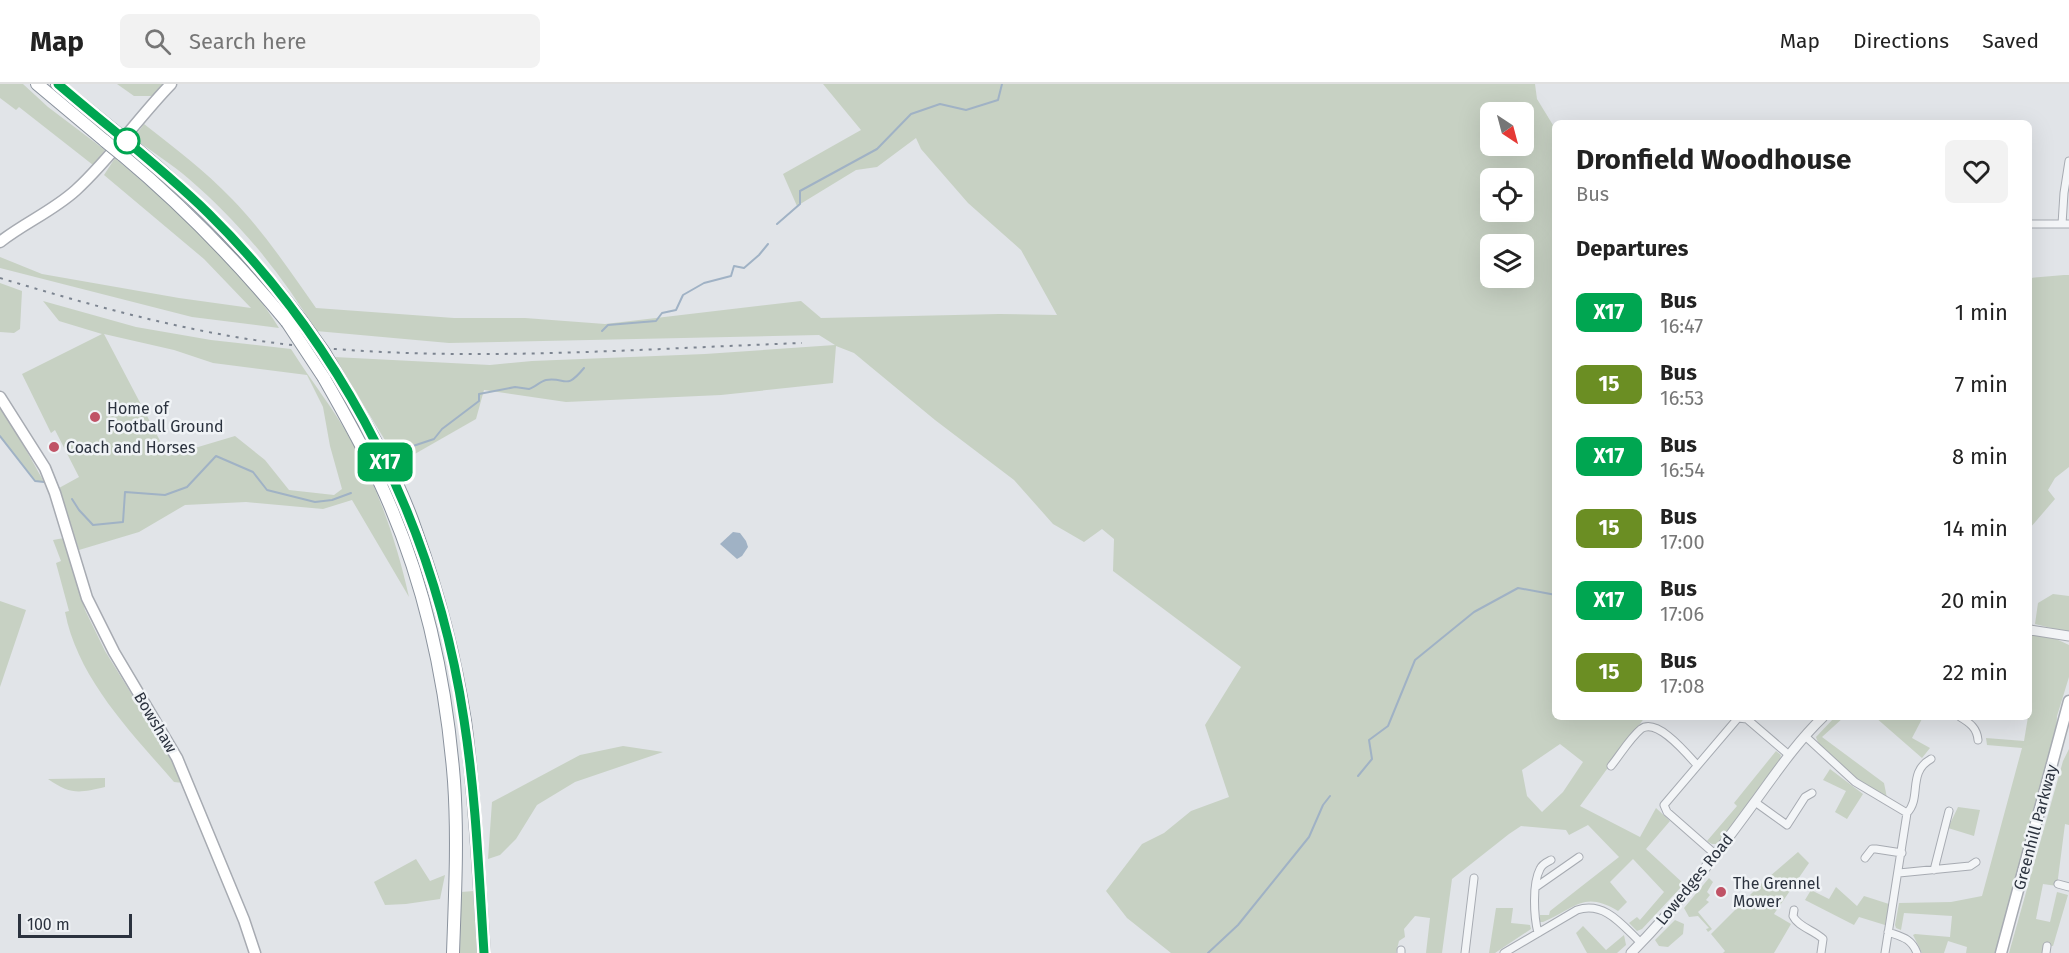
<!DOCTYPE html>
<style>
:root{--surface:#fff;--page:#f2f2f2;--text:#222;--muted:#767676;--line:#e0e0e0}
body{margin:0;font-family:"Fira Sans",sans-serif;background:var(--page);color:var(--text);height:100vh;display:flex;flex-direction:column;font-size:22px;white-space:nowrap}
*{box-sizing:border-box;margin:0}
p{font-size:20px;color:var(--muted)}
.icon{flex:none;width:33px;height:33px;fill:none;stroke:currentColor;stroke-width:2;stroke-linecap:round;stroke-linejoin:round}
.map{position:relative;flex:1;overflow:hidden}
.side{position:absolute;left:1552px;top:36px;width:480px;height:600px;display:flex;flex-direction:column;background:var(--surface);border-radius:9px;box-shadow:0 6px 24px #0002}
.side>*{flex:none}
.badge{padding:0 12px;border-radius:9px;font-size:21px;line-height:39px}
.needle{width:39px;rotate:144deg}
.fabs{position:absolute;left:1480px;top:18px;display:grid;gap:12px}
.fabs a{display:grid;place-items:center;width:54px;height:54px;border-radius:9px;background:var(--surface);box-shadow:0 6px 24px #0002;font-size:30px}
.scale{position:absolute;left:18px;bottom:15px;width:114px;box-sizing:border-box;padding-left:6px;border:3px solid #2b323e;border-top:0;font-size:16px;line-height:21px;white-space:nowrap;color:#2b323e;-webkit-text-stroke:4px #f0f3f6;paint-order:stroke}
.map>.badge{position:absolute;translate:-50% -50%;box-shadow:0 0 0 3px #fff}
h2{padding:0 24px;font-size:22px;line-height:54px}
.round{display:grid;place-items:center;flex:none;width:63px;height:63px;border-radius:9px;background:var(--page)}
.summary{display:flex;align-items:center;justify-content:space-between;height:102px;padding:0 24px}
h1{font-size:28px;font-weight:700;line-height:45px}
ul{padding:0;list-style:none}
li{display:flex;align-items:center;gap:18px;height:72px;padding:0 24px}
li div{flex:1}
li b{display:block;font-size:22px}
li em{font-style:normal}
li .badge{min-width:66px;font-weight:700;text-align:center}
header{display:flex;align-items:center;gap:36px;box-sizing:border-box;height:84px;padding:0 30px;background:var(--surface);border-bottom:2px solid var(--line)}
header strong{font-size:28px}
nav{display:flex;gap:33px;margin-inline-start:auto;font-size:21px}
.search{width:420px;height:54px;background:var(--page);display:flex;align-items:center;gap:15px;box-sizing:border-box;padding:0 21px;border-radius:9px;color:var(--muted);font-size:22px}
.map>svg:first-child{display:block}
.green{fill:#c7d1c3;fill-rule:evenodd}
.water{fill:#a0b2c5}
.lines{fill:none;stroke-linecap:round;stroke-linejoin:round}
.stream{stroke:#a0b2c5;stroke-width:2}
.minor-casing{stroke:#a7abb2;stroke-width:9}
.tertiary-casing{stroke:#a7abb2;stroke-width:11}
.secondary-casing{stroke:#a7abb2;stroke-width:13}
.trunk-casing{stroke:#8a929d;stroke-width:14}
.minor{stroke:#f3f5f7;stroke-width:7}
.tertiary{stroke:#f3f5f7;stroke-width:9}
.secondary{stroke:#fff;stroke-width:10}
.trunk{stroke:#fff;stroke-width:12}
.rail{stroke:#7c8490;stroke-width:2;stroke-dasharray:3 6;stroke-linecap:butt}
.trunk-bridge-casing{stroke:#8a929d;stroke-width:14;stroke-linecap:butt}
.trunk-bridge{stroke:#fff;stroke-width:12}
.line-casing{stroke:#fff;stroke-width:14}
.line{stroke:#00a651;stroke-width:9}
.stop-dot{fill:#fff;stroke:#00a651;stroke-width:3}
.poi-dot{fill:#c05366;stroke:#f0f3f6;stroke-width:2}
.labels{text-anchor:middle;stroke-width:5;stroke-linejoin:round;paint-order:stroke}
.poi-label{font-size:16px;fill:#2b323e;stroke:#f0f3f6;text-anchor:start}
.street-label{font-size:16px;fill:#2b323e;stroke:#f0f3f6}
</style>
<header>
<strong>Map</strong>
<div class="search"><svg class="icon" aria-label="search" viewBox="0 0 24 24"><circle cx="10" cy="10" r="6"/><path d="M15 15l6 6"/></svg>Search here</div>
<nav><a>Map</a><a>Directions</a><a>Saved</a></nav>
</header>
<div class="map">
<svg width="2069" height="869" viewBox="0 0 2069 869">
<rect width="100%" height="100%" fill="#e1e4e8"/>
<path class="green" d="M0 0H23L48 23 105 66 93 81 19 23 16 26 0 14Z
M117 0H165L153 12H134Z
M823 0H1535L1537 15 1556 46V633H1645L1580 722 1640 753 1656 724 1670 737 1646 765 1684 800 1642 845 1637 847 1629 839 1637 833 1640 836 1664 808 1633 775 1610 798 1627 818 1618 827C1583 806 1575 825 1543 838H1540V831H1549L1550 827 1619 773 1588 741 1569 751 1566 746 1521 742 1509 750 1452 795 1442 869H1426L1430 834 1415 832 1404 845 1405 853 1399 857 1396 869H1171L1127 834 1106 807 1142 760 1164 749 1191 727 1229 713 1205 641 1241 583 1113 487 1114 455 1102 445 1084 458 1053 440 1014 396 935 336 854 269 836 262 833 299 721 311 566 318 484 306 476 335 399 379 334 273 490 281 532 277 705 270 835 261 819 251 449 259 316 247C282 190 240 139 189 95 172 80 152 68 134 54L144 40C175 64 205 87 232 115 264 148 290 187 316 224L454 234H525L605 240 801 217 821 234 999 230 1057 231 1021 166 968 119 921 65 916 54 877 83 856 86 797 122 783 90 861 46ZM1491 28H1524V62H1491ZM1491 94H1524V128H1491ZM1491 160H1524V194H1491ZM1560 660 1583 678 1563 708 1542 728 1527 712 1522 686Z
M115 74C175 125 237 176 279 244L192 233 0 184V173L42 190 179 214 251 224 204 175 104 91Z
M2064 191H2069V383L2055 394 2048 406 2055 415 2030 444V194Z
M0 199 22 207 20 245 14 249 0 248Z
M43 217 136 243 211 256 291 265C311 297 334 325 352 358 379 406 397 459 409 513L352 416 323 425 246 418 185 421 139 448 79 466 59 404 79 393 55 346 51 349 22 290 102 250 59 237ZM104 250 174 266 213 279 307 291 323 323 330 362 342 405 334 411 289 406 265 376 235 352 168 372Z
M0 320 2 323 44 398 35 397 0 353Z
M64 454 85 526 105 567 174 679 183 699 174 698C131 648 78 595 65 528L69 527 56 479 61 477 53 456Z
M2053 510 2069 512V547H2063L2035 540 2038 519Z
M0 517 26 526 0 603Z
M2030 550 2054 554 2069 561V593L2057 632 2056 651 1997 869H1966L1967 863 1948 857 1944 869H1922L1913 851 1915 850 1950 853 1952 832 1904 829 1901 846 1896 844 1895 841 1899 819 1951 818 1982 812 2022 664 1987 661 1986 654 2024 657 2028 633H2030Z
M1835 633H1844L1822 653 1884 699 1887 714C1870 707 1820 670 1816 653Z
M1875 633H1923L1912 654 1930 664 1922 674Z
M623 662 663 668 575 698 537 721 516 755 500 771 488 775 492 718 580 671Z
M2069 665V741L2065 740 2057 802 2043 800 2036 835 2050 838 2057 808 2068 811 2053 862 2045 861 2043 869H2009L2063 677Z
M1776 667 1781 671 1780 675 1718 760H1712L1707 757 1737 722 1734 719Z
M1830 685 1863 710 1847 735 1835 728 1846 707 1823 696Z
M105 694V703C79 709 71 711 48 695Z
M1958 723 1980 726 1974 752 1948 744Z
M1798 768 1809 779 1774 830 1791 840 1774 869H1723L1725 867 1711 850 1762 799Z
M416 775 430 797 445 791 440 815 406 820 385 821 374 798Z
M1709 794 1713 798 1707 808 1710 811 1706 816 1709 818 1698 828 1712 845 1708 848 1706 845 1709 844 1698 832 1689 833 1684 824Z
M1836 803 1857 822 1864 812 1889 820 1885 841 1859 833 1854 841 1805 816 1811 806 1829 815Z
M474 807 478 869H460L461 808Z
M1496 824H1513L1511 839 1530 841 1531 845 1495 869H1489Z
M1675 836 1684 840 1683 850 1668 863 1659 862 1655 856Z
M1583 842 1606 866 1624 851 1626 861 1617 869H1587L1576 849Z"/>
<path class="water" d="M733 448 740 449 746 457 748 463 742 472 737 475 720 460Z"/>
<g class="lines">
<path class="stream" d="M777 140 800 120V107L877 65 911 30 940 20 966 26 998 16 1002 0
M602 247 608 241 656 237 662 229 676 226 683 211 704 199 731 192 734 182 744 184 759 171 768 160
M0 352 35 397 44 398
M413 362 434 355 442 345 479 317V310L515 303 529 305C535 303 541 297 546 296 567 293 565 307 584 284
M72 415 79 426 93 441 123 438 125 408 165 411 187 403 216 372 253 388 267 406 315 418 332 416 351 409
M1358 692 1372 675 1369 656 1388 642 1415 576 1474 528 1518 504 1556 511
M1208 869 1238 841 1309 753 1323 721 1330 712"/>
<g class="minor-casing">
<path id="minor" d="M2030 140H2069
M2062 140 2064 109 2069 77
M1960 633C1970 639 1977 644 1978 656
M1805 652 1855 698 1907 729 1885 869
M1611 682C1620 671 1630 654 1641 645 1657 633 1687 670 1697 681
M1755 718 1787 741 1805 713 1812 709
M1907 729C1922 714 1907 688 1931 675
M1716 771 1667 728 1664 721 1738 634 1747 635 1789 671
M1865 774 1872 765H1876L1902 769
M1934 786 1949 727
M1899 789 1970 782 1976 778
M2058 800 2069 803
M1536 803 1579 773
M1794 826 1793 832C1798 843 1814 846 1823 855L1821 869
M1888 848C1902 853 1911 854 1917 869
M1538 849C1534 833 1532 800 1540 785 1542 780 1547 778 1551 776
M1401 869V866
M1465 869 1474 794
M1504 869 1577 826C1605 817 1622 841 1641 859
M2046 869 2047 862"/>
</g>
<g class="tertiary-casing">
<path id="tertiary" d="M2030 546 2069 552
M1631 869C1677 823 1716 771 1754 719 1776 689 1796 659 1823 633"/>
</g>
<g class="secondary-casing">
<path id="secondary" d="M0 158C24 139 53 127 76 106 111 74 138 34 171 0
M0 313 45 384 55 409 87 514 114 568 177 674 244 836 255 869
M2001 869 2069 617"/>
</g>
<g class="trunk-casing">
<path id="trunk" d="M37 0 105 57
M57 0 112 45
M131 60C194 113 251 170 301 236
M121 70C183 122 236 176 287 238
M324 294C344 329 363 363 380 399 423 491 446 595 454 697 458 754 455 812 453 869
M341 297C369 345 398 394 416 447 438 508 455 573 465 637 475 714 479 792 484 869"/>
</g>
<use href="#minor" class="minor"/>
<use href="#tertiary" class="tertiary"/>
<use href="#secondary" class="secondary"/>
<use href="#trunk" class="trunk"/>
<path class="rail" d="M0 194C93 222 187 248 283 260 455 280 630 265 802 259"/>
<g class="trunk-bridge-casing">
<path id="trunk-bridge" d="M112 45 131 60
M105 57 121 70
M301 236 324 268 341 297
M287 238 324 294"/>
</g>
<use href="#trunk-bridge" class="trunk-bridge"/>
</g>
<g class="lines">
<g class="line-casing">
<path id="line" d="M58 0C108 43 161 83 208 129 346 265 436 445 464 636 476 713 479 792 484 869"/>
</g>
<use href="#line" class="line"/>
</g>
<circle class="stop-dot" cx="127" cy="57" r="12"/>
<g class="poi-dot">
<circle cx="95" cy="333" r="6"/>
<circle cx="54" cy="363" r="6"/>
<circle cx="1721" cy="808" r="6"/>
</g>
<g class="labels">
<g class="poi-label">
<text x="107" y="330">Home of<tspan x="107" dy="18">Football Ground</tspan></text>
<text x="66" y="369">Coach and Horses</text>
<text x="1733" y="805">The Grennel<tspan x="1733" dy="18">Mower</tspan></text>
</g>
<g class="street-label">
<text transform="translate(156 638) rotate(59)" y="6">Bowshaw</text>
<text transform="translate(2035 743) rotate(-75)" y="6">Greenhill Parkway</text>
<text transform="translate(1694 795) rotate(-51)" y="6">Lowedges Road</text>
</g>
</g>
</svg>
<div class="fabs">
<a><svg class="needle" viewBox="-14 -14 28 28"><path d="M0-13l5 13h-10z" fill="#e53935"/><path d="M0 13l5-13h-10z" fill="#767676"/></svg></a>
<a><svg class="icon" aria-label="locate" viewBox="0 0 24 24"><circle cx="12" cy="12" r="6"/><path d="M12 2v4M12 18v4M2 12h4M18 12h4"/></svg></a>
<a><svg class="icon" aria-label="layers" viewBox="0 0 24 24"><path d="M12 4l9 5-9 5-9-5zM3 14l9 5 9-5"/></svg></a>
</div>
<div class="scale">100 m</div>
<b class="badge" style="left:385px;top:378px;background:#00a651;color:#fff">X17</b>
<section class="side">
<div class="summary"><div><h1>Dronfield Woodhouse</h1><p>Bus</p></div><a class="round"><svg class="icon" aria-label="heart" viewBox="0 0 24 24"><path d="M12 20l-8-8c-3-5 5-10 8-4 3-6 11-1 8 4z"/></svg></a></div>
<h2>Departures</h2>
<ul>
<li><span class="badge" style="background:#00a651;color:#fff">X17</span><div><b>Bus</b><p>16:47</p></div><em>1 min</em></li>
<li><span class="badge" style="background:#6b8e23;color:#fff">15</span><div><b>Bus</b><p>16:53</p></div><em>7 min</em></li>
<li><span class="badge" style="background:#00a651;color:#fff">X17</span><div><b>Bus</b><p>16:54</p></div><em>8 min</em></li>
<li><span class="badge" style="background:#6b8e23;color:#fff">15</span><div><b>Bus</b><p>17:00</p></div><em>14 min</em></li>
<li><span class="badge" style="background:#00a651;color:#fff">X17</span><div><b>Bus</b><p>17:06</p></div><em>20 min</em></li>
<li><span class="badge" style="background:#6b8e23;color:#fff">15</span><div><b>Bus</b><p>17:08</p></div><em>22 min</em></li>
</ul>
</section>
</div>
